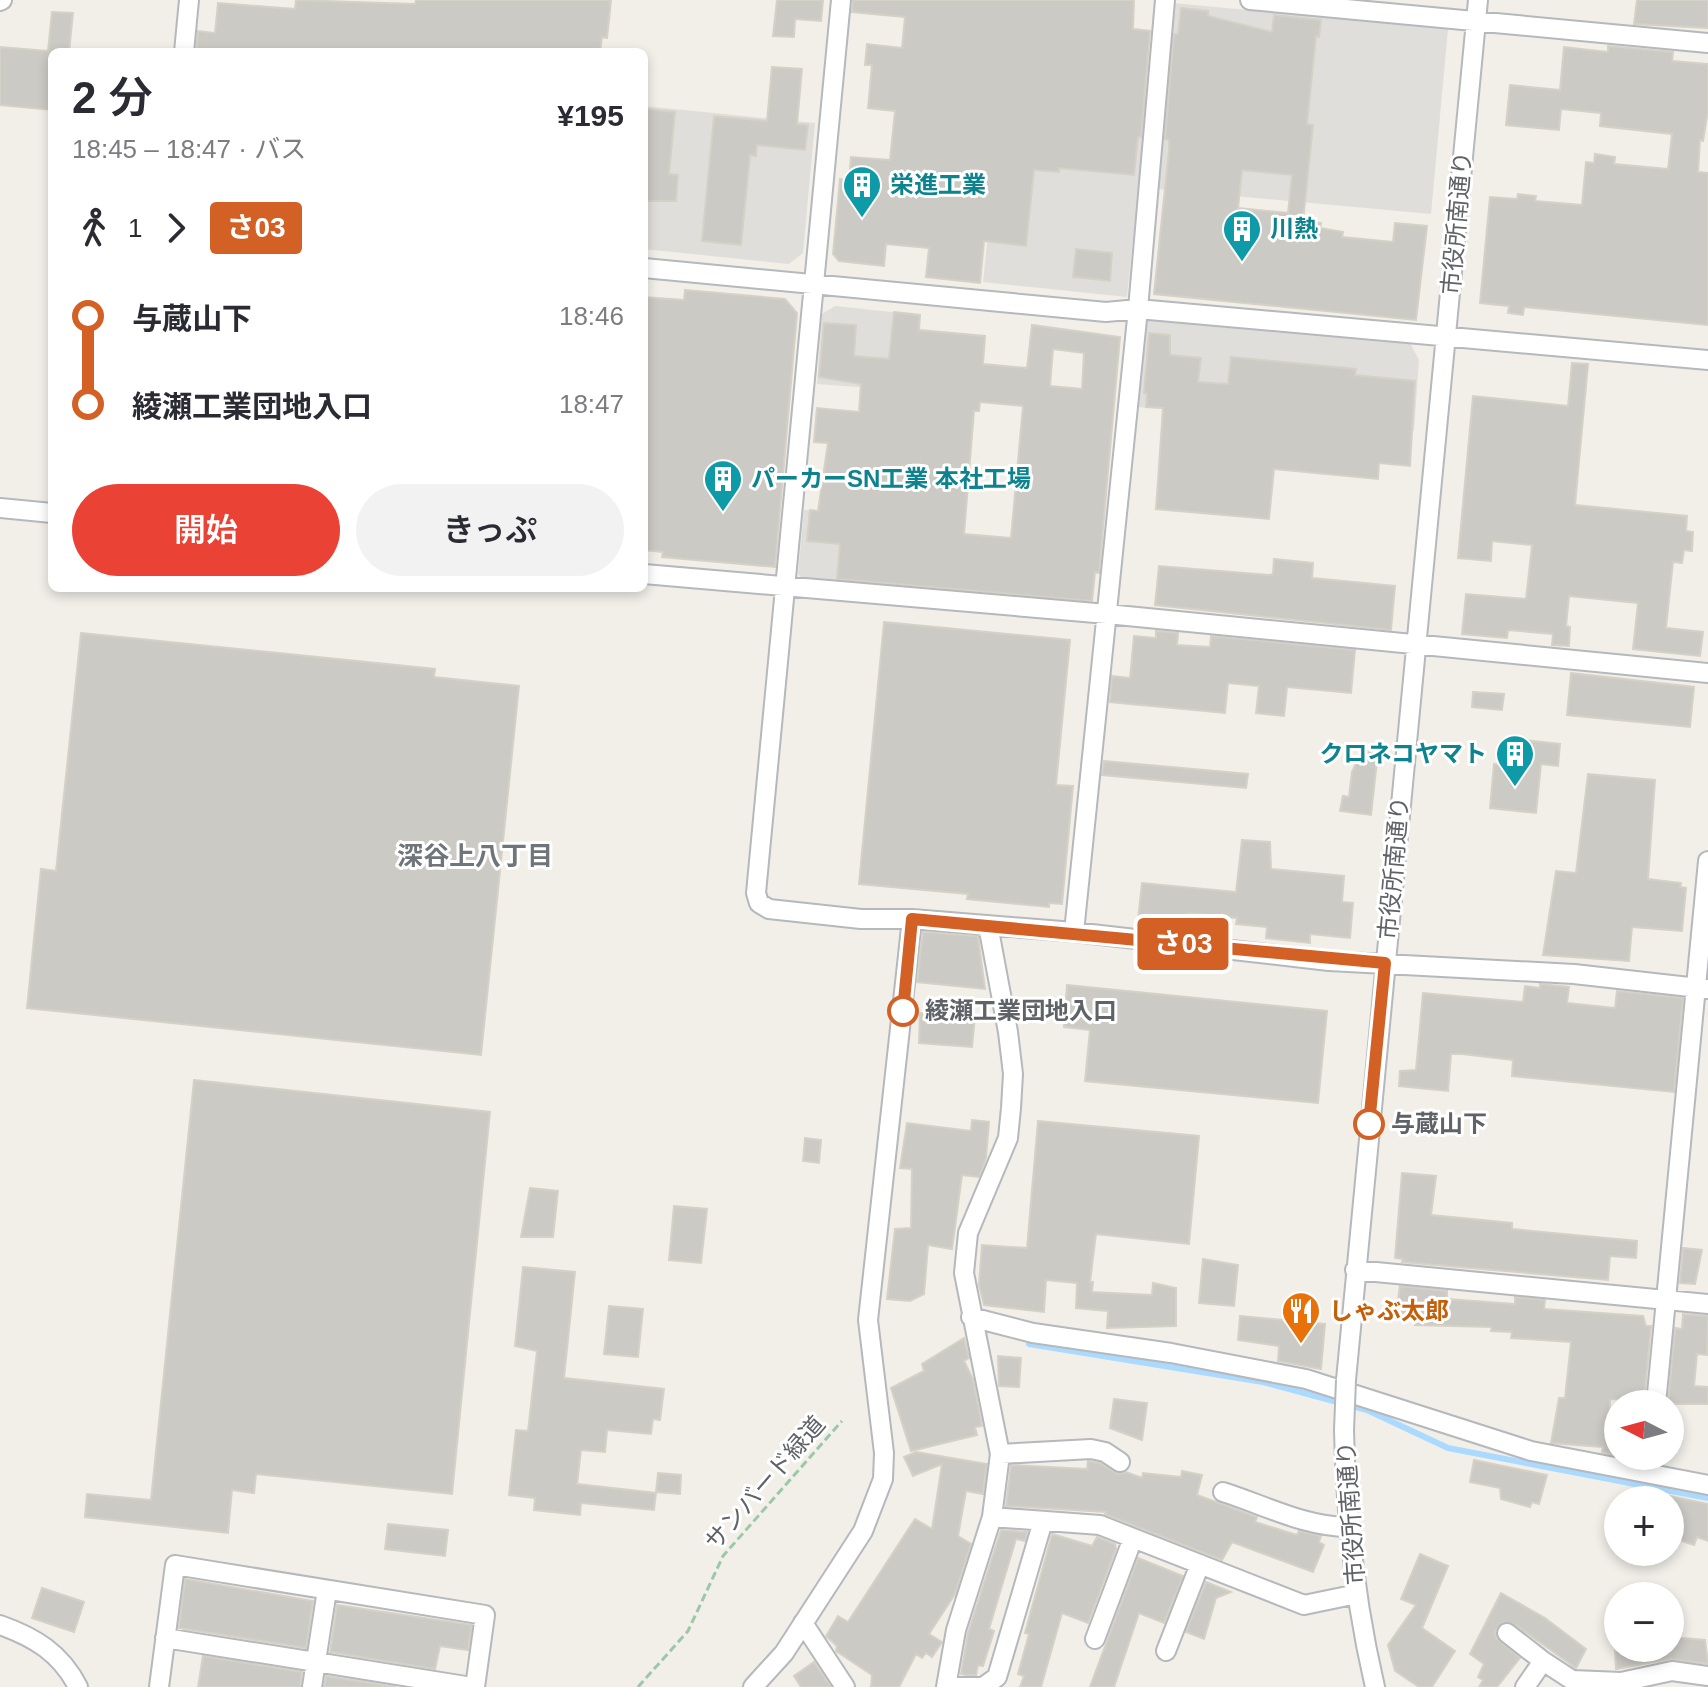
<!DOCTYPE html>
<html lang="ja">
<meta charset="utf-8">
<style>
:root{--surface:#fff;--page:#f2f2f3;--text:#2b2b33;--muted:#7c7c81;--accent:#ea4335}
body{margin:0;font-family:Arial,"Noto Sans JP",sans-serif;background:var(--page);color:var(--text);height:100vh;display:flex;flex-direction:column;font-size:30px;white-space:nowrap}
*{box-sizing:border-box;margin:0}
p{font-size:26px;color:var(--muted)}
.icon{flex:none;width:44px;height:44px;fill:none;stroke:currentColor;stroke-width:2;stroke-linecap:round;stroke-linejoin:round}
.map{position:relative;flex:1;overflow:hidden}
.drawer{position:absolute;left:48px;top:48px;width:600px;height:544px;display:flex;flex-direction:column;background:var(--surface);border-radius:12px;box-shadow:0 4px 12px #0003}
.drawer>*{flex:none}
.badge{padding:0 16px;border-radius:6px;font-size:28px;line-height:52px}
.needle{width:52px;rotate:276deg}
.tools{position:absolute;left:1604px;top:1390px;display:grid;gap:16px}
.tools a{display:grid;place-items:center;width:80px;height:80px;border-radius:50%;background:var(--surface);box-shadow:0 4px 12px #0003;font-size:40px}
.map>.badge{position:absolute;translate:-50% -50%;box-shadow:0 0 0 4px #fff}
.legs{display:flex;align-items:center;gap:12px;height:88px;padding:0 24px;font-size:26px}
.legs p{margin-inline-start:auto}
.headline{display:flex;align-items:center;justify-content:space-between;height:136px;padding:0 24px}
h1{font-size:44px;font-weight:600;line-height:60px}
.action{display:flex;gap:16px;margin-top:auto;padding:16px 24px}
.action a{flex:1;height:92px;border-radius:48px;background:var(--accent);color:#fff;font-size:32px;font-weight:600;line-height:92px;text-align:center}
.action a+a{background:var(--page);color:var(--text)}
ul{padding:0 24px;list-style:none}
li{display:flex;align-items:center;gap:28px;height:88px;font-size:30px}
li i{display:grid;place-items:center;width:12px;height:100%;margin:0 10px;background:currentColor}
li i::after{content:'';width:20px;height:20px;margin:-10px;border:6px solid;border-radius:50%;background:var(--surface)}
li p{margin-inline-start:auto}
li:first-child i{background:linear-gradient(#0000 50%,currentColor 0)}
li:last-child i{background:linear-gradient(currentColor 50%,#0000 0)}
.map>svg:first-child{display:block}
.industrial{fill:#e0deda}
.lines{fill:none;stroke-linecap:round;stroke-linejoin:round}
.stream{stroke:#aadaff;stroke-width:6}
.building{fill:#cccac5;stroke:#d6d1c6;stroke-width:2;fill-rule:evenodd}
.minor-casing{stroke:#b5b8bc;stroke-width:22}
.path{stroke:#9cc7a9;stroke-width:3;stroke-dasharray:8 4;stroke-linecap:butt}
.minor{stroke:#fff;stroke-width:18}
.minor-bridge-casing{stroke:#b5b8bc;stroke-width:22;stroke-linecap:butt}
.minor-bridge{stroke:#fff;stroke-width:18}
.line-1-casing{stroke:#fff;stroke-width:18}
.line-1{stroke:#d36024;stroke-width:12}
.stop-1-dot{fill:#fff;stroke:#d36024;stroke-width:4}
.labels{text-anchor:middle;stroke-width:6;stroke-linejoin:round;paint-order:stroke}
.culture-label{font-size:24px;font-weight:bold;fill:#0d838f;stroke:#fff;text-anchor:start}
.street-label{font-size:24px;fill:#5f6368;stroke:#fff}
.stop-label{font-size:24px;font-weight:bold;fill:#5f6368;stroke:#fff;text-anchor:start}
.food-label{font-size:24px;font-weight:bold;fill:#c56008;stroke:#fff;text-anchor:start}
.neighbourhood-label{font-size:26px;font-weight:bold;fill:#70757a;stroke:#fff}
</style>
<div class="map">
<svg width="1708" height="1687" viewBox="0 0 1708 1687">
<rect width="100%" height="100%" fill="#f1efe8"/>
<path class="industrial" d="M1173 3 1448 29 1431 214 1157 189Z
M1004 82 1148 97 1127 297 983 282Z
M644 106 815 123 803 253 789 264 644 249Z
M835 306 920 315 913 391 817 384 822 314Z
M1146 320 1410 343 1419 360 1414 431 1138 407Z
M804 510 903 520 900 585 897 592 805 582 798 574Z"/>
<g class="lines">
<path class="stream" d="M1029 1344 1263 1382 1367 1410 1448 1448 1708 1498"/>
</g>
<path class="building" d="M296 0 415 4 416 0H611L607 38 602 37 600 52H196L198 31 215 33 218 3 295 9Z
M777 0H823L821 21 795 19 794 37 773 36Z
M853 0H1134L1133 29 1150 31 1141 137H1138L1134 175 1059 168V172L1034 170 1026 246 984 241 980 283 926 277 929 248 886 244 884 266 839 261 833 254 840 179 849 180 851 157 890 160 895 111 868 108 872 65H865L867 44 902 48 905 17 852 12Z
M1637 0H1708V28L1634 24Z
M1181 8 1208 11V16L1272 32 1274 15 1321 20 1319 37 1316 36 1307 124 1313 125 1303 221 1321 223 1320 228 1343 232 1342 237 1393 242 1395 223 1427 226 1416 320 1154 294 1169 150V140L1165 139 1174 34H1178ZM1242 170 1292 175 1288 213 1238 208Z
M52 12 73 13 69 52H52V110L0 105V47L48 51Z
M1608 46 1673 52 1672 61 1708 64V110L1703 141 1700 140 1698 172 1708 173V325L1524 307 1523 315 1508 313 1509 306 1480 303 1490 197 1517 199 1518 194 1536 196 1535 201 1582 205 1586 162 1594 163 1595 154 1615 157 1614 164 1668 169 1672 134 1600 126 1601 113 1561 109 1559 130 1506 125 1510 85 1560 90 1564 47 1608 52Z
M772 67 802 69 797 124 808 125 805 150 757 145 756 156 750 155 741 245 702 241 714 116 767 121Z
M644 109 675 112 669 174 678 175 676 201H644Z
M1076 249 1112 253 1110 281 1073 277Z
M685 290 785 299 797 313 775 567 662 557 663 552 644 550V297L684 300Z
M894 312 920 315 919 330 985 336 983 364 1027 368 1032 325 1120 337 1099 573 1095 572 1092 601 837 579 840 544 807 541 810 510 818 511 828 443 814 442 817 408 859 412 861 384 819 377 824 323 856 325 854 356 889 359ZM1053 349 1084 353 1082 389 1050 386ZM980 402 1023 406 1011 538 964 534 974 411H979Z
M1149 333 1170 335V355L1201 358 1198 382 1228 384 1231 357 1356 369 1355 375 1415 381 1410 466 1379 463 1378 479 1274 469 1269 519 1156 509 1163 408 1146 407 1147 394 1144 393Z
M1572 363 1588 364 1575 505 1687 516 1686 531 1693 532 1692 551 1684 550 1682 563 1673 562 1666 628 1703 632 1700 656 1633 649 1638 603 1569 596 1566 626 1570 627 1569 646 1552 645 1553 634 1508 630 1507 638 1462 634 1466 594 1526 599 1532 545 1492 541 1491 561 1458 558 1473 396 1568 406Z
M1274 559 1313 563 1312 578 1395 586 1391 630 1155 605 1159 566 1269 575 1273 574Z
M884 622 1070 640 1056 785 1073 786 1062 904 1049 903V907L967 899 968 894 859 884Z
M1156 631 1178 633 1177 645 1210 647 1211 636 1355 650 1351 693 1287 687 1284 716 1256 713 1259 686 1228 683 1225 713 1110 702 1112 676 1130 678 1134 636 1156 638Z
M81 633 435 669 434 677 519 686 481 1055 27 1008 41 869 56 871Z
M1571 673 1694 687 1690 727 1567 715Z
M1473 692 1504 694 1502 710 1472 707Z
M1515 739 1560 744 1558 766 1541 764 1536 813 1490 808 1494 764 1513 766Z
M1362 751 1378 752 1371 815 1340 811 1343 796 1349 797 1352 772Z
M1104 761 1248 774 1246 788 1102 775Z
M1588 774 1655 780 1648 879 1681 883 1680 887 1686 888 1682 931 1632 927 1629 961 1543 955 1556 871 1576 873Z
M1242 840 1270 842 1271 869 1344 876 1342 902 1353 903 1350 938 1310 934V943L1266 938 1267 927 1236 924 1237 918 1189 913 1188 922 1138 920 1142 883 1236 892Z
M923 932 978 936 985 989 917 982Z
M1540 984 1569 987 1567 1003 1615 1008 1617 991 1683 998 1674 1092 1512 1076 1513 1060 1462 1054H1451L1448 1091 1399 1086 1400 1071 1416 1070 1423 993 1523 1002 1525 986 1540 988Z
M1067 985 1327 1011 1318 1103 1085 1081 1090 1030 1064 1027Z
M920 1013 975 1015 972 1047 919 1043Z
M194 1080 490 1112 452 1494 256 1474 254 1493 232 1490 228 1533 85 1517 87 1494 151 1500Z
M972 1120 989 1122 986 1158 979 1177 962 1175 952 1249 928 1245 924 1294 910 1301 887 1299 895 1229 911 1228 912 1169 900 1168 907 1123 971 1131Z
M1038 1121 1199 1136 1189 1244 1096 1234 1090 1282H1093L1092 1292 1152 1295 1153 1283 1176 1288V1326L1107 1328 1108 1311 1076 1308 1077 1283 1046 1280 1044 1312 984 1305 979 1285 982 1245 1027 1248Z
M805 1138 821 1140 819 1163 803 1161Z
M1402 1173 1436 1176 1431 1215 1512 1223V1229L1637 1241 1636 1258 1610 1256 1608 1280 1402 1262 1403 1259 1395 1258Z
M530 1188 558 1191 553 1237H521Z
M674 1206 707 1209 701 1263 669 1260Z
M1683 1248 1702 1250 1695 1284 1680 1283Z
M1203 1259 1238 1265 1234 1306 1199 1303Z
M523 1267 575 1272 564 1378 664 1389 660 1420 653 1419 651 1434 607 1430 605 1452 581 1450 577 1484 656 1493 654 1510 581 1503 580 1515 534 1510 535 1498 509 1495 516 1430 528 1431 537 1351 515 1346Z
M1400 1286 1447 1291V1299L1515 1304V1297L1545 1300 1544 1309 1643 1316 1646 1326H1651L1644 1401 1610 1399 1608 1443 1618 1445V1456L1602 1452 1603 1447 1551 1443 1559 1398H1565L1571 1342 1511 1338 1512 1332 1491 1331 1492 1327 1415 1325 1416 1315 1396 1313Z
M609 1306 643 1309 638 1357 604 1354Z
M1683 1314 1708 1316 1707 1355 1697 1354 1694 1386 1708 1387V1404H1668L1675 1328 1682 1329Z
M1240 1316 1325 1324 1321 1369 1278 1361 1279 1346 1238 1340Z
M964 1338 969 1358 964 1361 973 1379 982 1426 975 1427 977 1435 911 1451 891 1388 924 1371 922 1364Z
M998 1356 1021 1358 1019 1387 999 1386Z
M1114 1399 1147 1403 1142 1440 1110 1428Z
M916 1452 987 1464 983 1494 966 1491 958 1536 971 1544 955 1594 929 1634 942 1642 932 1657 926 1653 922 1658 916 1654 899 1687H871L872 1675 836 1651 837 1646 826 1636 838 1616 848 1622 915 1519 932 1529 942 1464 913 1476 904 1457Z
M1474 1460 1547 1475 1539 1504 1532 1502 1530 1507 1501 1499 1500 1488 1470 1482Z
M1088 1461 1100 1463 1118 1474 1126 1472 1142 1478 1143 1473 1181 1477 1182 1471 1202 1475 1197 1495 1257 1517 1255 1522 1297 1535 1299 1531 1321 1536 1319 1542 1324 1545 1313 1572 1232 1542 1222 1560 1105 1514 1106 1512 1006 1506 1011 1465 1087 1469Z
M658 1473 681 1475 680 1494 656 1492Z
M1670 1496 1708 1504V1541L1697 1537 1694 1545 1670 1537Z
M388 1524 448 1530 445 1556 385 1549Z
M1001 1530 1027 1532 1025 1541 1016 1539 989 1629 994 1631 983 1666 978 1665 976 1675H966L961 1674 968 1633Z
M1052 1534 1092 1546 1097 1537 1115 1544 1116 1549 1088 1623 1062 1613 1041 1687H1020L1024 1676 1018 1674 1029 1634 1025 1633Z
M1420 1554 1448 1566 1422 1628 1455 1651 1432 1687H1419L1395 1671 1388 1645 1416 1605 1401 1599Z
M1138 1558 1183 1576 1164 1623 1139 1613 1114 1687H1090Z
M185 1579 313 1601 306 1648 179 1628Z
M1206 1582 1231 1592 1216 1598 1204 1639 1186 1632Z
M42 1588 84 1602 74 1632 32 1618Z
M1501 1593 1545 1618 1586 1649 1576 1668 1514 1624 1503 1622 1495 1631 1496 1638 1520 1658 1497 1687H1479L1483 1680 1478 1677 1484 1664 1470 1654Z
M337 1605 472 1625 468 1650 440 1646 435 1669 330 1652Z
M1670 1637 1705 1640 1708 1664 1670 1659 1616 1669 1615 1648H1670Z
M203 1656 302 1672 300 1687H198Z
M814 1662 831 1687H801L794 1676Z
M326 1676 396 1687H324Z"/>
<g class="lines">
<g class="minor-casing">
<path id="minor" d="M841 0 756 893 759 903 769 909 861 919H912L1074 932 1329 961 1574 974 1708 989
M1250 0 1708 43
M0 1 2 0
M184 52 189 0
M644 268 1106 312 1138 309 1708 360
M0 508 52 513
M644 574 1107 614 1708 673
M1074 932 1138 309 1165 0
M1355 1270 1708 1304
M971 1317 1033 1333 1171 1353 1306 1379 1531 1451 1708 1485
M1346 1380 1478 0
M1656 1404 1708 861
M1344 1430C1346 1517 1355 1602 1375 1687
M1000 1454 1091 1449 1105 1452 1120 1462
M1223 1492C1264 1505 1305 1527 1348 1527
M992 1517 1100 1525 1304 1605 1357 1594
M803 1623 845 1687
M0 1625C34 1637 61 1653 78 1687
M1507 1633 1543 1661
M165 1638 472 1687
M1095 1639 1133 1538
M1166 1651 1200 1564
M159 1687 175 1565 485 1615 475 1687
M312 1687 327 1590
M753 1687 784 1653 863 1531 883 1479 884 1453 868 1320 912 919
M946 1687 956 1630 992 1517 1000 1454 964 1273 968 1233 1008 1138 1011 1108 1013 1074 1008 1032 988 925
M946 1687H983L997 1677 1043 1521
M1525 1687 1543 1661 1572 1680 1621 1682 1672 1671 1708 1676"/>
</g>
<path class="path" d="M638 1687 688 1631 723 1556 842 1421"/>
<use href="#minor" class="minor"/>
<g class="minor-bridge-casing">
<path id="minor-bridge" d="M1344 1430 1346 1380"/>
</g>
<use href="#minor-bridge" class="minor-bridge"/>
</g>
<g class="lines">
<g class="line-1-casing">
<path id="line-1" d="M903 1011 912 919 1385 963 1369 1124"/>
</g>
<use href="#line-1" class="line-1"/>
</g>
<defs>
<g id="building-pin" transform="scale(2)"><path d="M0 17L-7.5 6A9.5 9.5 0 1 1 7.5 6Z" fill="#0f9aa8" stroke="#fff"/><path d="M-4-6H4V6H1V3H-1V6H-4ZM-2.5-4.3h1.7v1.8h-1.7ZM.8-4.3h1.7v1.8H.8ZM-2.5-1h1.7V.8h-1.7ZM.8-1h1.7V.8H.8Z" fill="#fff"/></g>
<g id="restaurant-pin" transform="scale(2)"><path d="M0 17L-7.5 6A9.5 9.5 0 1 1 7.5 6Z" fill="#e8710a" stroke="#fff"/><path d="M-5-6h1v4h1v-4h1v4h1v-4h1v5L-1.5 .5V6h-2V.5L-5-1ZM5-6V6H3V1.5H1.5Q1.5-4 5-6Z" fill="#fff"/></g>
</defs>
<g fill-rule="evenodd">
<use href="#building-pin" x="862" y="185"/>
<use href="#building-pin" x="1242" y="229"/>
<use href="#building-pin" x="723" y="479"/>
<use href="#building-pin" x="1515" y="754"/>
<use href="#restaurant-pin" x="1301" y="1311"/>
</g>
<g class="stop-1-dot">
<circle cx="903" cy="1011" r="14"/>
<circle cx="1369" cy="1124" r="14"/>
</g>
<g class="labels">
<g class="culture-label">
<text x="890" y="193">栄進工業</text>
<text x="1270" y="237">川熱</text>
<text x="751" y="487">パーカーSN工業 本社工場</text>
<text x="1487" y="762" text-anchor="end">クロネコヤマト</text>
</g>
<g class="street-label">
<text transform="translate(1457 223) rotate(-85)" y="8">市役所南通り</text>
<text transform="translate(1394 868) rotate(-85)" y="8">市役所南通り</text>
<text transform="translate(765 1483) rotate(-49)" y="8">サンバード緑道</text>
<text transform="translate(1351 1513) rotate(-94)" y="8">市役所南通り</text>
</g>
<g class="stop-label">
<text x="925" y="1019">綾瀬工業団地入口</text>
<text x="1391" y="1132">与蔵山下</text>
</g>
<g class="food-label">
<text x="1329" y="1319">しゃぶ太郎</text>
</g>
<g class="neighbourhood-label">
<text x="475" y="865">深谷上八丁目</text>
</g>
</g>
</svg>
<div class="tools">
<a><svg class="needle" viewBox="-14 -14 28 28"><path d="M0-13l5 13h-10z" fill="#e53935"/><path d="M0 13l5-13h-10z" fill="#7c7c81"/></svg></a>
<a>+</a>
<a>−</a>
</div>
<b class="badge" style="left:1183px;top:944px;background:#d36024;color:#fff">さ03</b>
<section class="drawer">
<div class="headline"><div><h1>2 分</h1><p>18:45 – 18:47 · バス</p></div><b>¥195</b></div>
<div class="legs"><svg class="icon" aria-label="walk" viewBox="0 0 24 24"><circle cx="13" cy="4" r="2"/><path d="M13 8l-2 6 4 7M11 14l-3 7M7 12l3-4h3l4 4"/></svg>1<svg class="icon" aria-label="forward" viewBox="0 0 24 24"><path d="M9 5l7 7-7 7"/></svg><b class="badge" style="background:#d36024;color:#fff">さ03</b></div>
<ul>
<li><i style="color:#d36024"></i><b>与蔵山下</b><p>18:46</p></li>
<li><i style="color:#d36024"></i><b>綾瀬工業団地入口</b><p>18:47</p></li>
</ul>
<div class="action"><a>開始</a><a>きっぷ</a></div>
</section>
</div>
